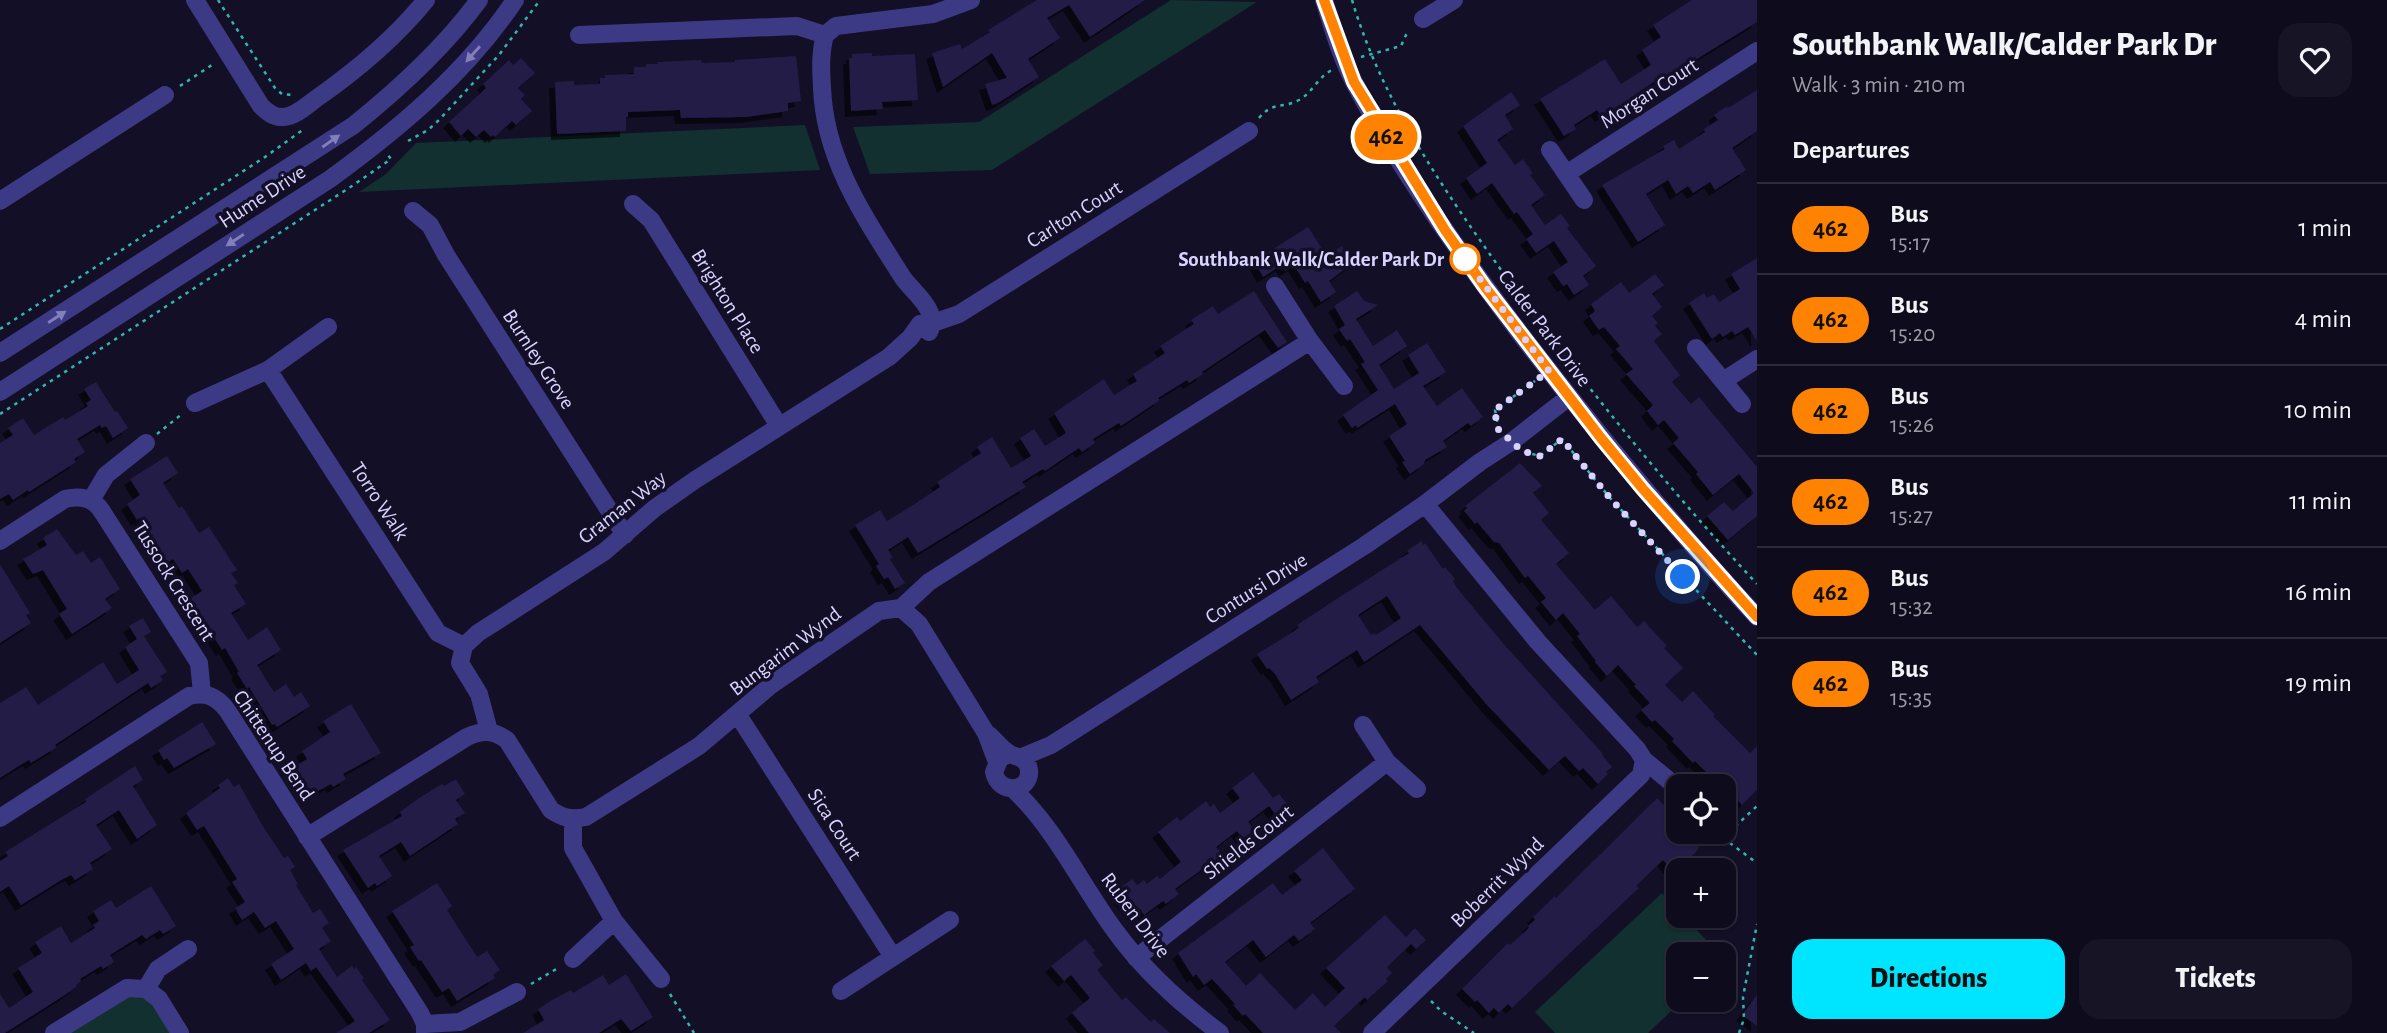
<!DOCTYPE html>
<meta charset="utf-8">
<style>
:root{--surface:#0e0b1c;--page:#171425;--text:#f1f3f6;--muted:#9b9ba3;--line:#2e2b3b;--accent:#00e5ff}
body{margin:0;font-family:"Alegreya Sans",sans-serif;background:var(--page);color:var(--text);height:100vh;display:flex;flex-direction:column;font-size:26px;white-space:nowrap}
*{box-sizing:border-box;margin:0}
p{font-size:23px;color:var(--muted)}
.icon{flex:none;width:38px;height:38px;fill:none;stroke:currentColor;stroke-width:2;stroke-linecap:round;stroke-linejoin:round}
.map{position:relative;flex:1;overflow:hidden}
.drawer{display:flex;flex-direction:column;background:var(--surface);width:630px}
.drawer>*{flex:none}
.badge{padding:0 14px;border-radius:23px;font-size:24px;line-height:46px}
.fabs{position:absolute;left:1666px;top:774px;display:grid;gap:14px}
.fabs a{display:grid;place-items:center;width:70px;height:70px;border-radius:14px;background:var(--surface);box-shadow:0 2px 5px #0004,0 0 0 2px var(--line);font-size:35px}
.you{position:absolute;width:35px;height:35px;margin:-18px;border:5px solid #fff;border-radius:50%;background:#1a73e8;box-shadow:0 0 0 10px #1a73e833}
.map>.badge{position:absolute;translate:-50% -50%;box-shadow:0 0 0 4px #fff}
h2{padding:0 35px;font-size:26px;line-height:63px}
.round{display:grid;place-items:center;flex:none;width:74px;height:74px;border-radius:21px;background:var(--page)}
.headline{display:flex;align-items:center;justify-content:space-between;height:119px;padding:0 35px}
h1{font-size:33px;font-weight:800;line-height:52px}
.button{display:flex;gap:14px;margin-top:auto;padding:14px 35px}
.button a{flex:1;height:80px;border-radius:21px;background:var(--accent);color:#111;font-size:28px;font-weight:800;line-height:80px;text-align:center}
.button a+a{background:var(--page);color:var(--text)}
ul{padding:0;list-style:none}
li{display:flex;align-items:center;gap:21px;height:91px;padding:0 35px;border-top:2px solid var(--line)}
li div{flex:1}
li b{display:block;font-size:26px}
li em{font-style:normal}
li .badge{min-width:77px;font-weight:700;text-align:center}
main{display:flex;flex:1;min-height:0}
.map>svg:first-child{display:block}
.green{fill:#12302f}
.building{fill:#241b47;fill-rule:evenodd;filter:url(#shadow)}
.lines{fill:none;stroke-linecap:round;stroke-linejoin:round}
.path{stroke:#2fb8b0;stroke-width:2.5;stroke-dasharray:3.5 5;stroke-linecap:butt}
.minor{stroke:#3d3a85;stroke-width:18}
.oneway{fill:#837fbc}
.line-casing{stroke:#fff;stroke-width:16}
.line{stroke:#ff8200;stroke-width:10}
.walk{stroke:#d9d4ff;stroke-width:7;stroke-dasharray:0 12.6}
.stop-dot{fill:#fff;stroke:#ff8200;stroke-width:3.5}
.labels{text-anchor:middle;stroke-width:7;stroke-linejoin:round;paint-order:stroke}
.street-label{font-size:21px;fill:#d9d4ff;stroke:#130f26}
.stop-label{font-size:21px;font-weight:bold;fill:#d9d4ff;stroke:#130f26;text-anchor:end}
</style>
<main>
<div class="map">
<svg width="1757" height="1033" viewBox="0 0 1757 1033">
<defs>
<filter id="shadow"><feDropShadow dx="-6" dy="6" stdDeviation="0" flood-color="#0009"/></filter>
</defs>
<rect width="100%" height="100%" fill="#130f26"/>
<path class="green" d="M1171 0 1257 2 992 170 870 174 853 127 979 122Z
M805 125 820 170 359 192 386 174 416 143Z
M1662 893 1678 910V915H1683L1719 954H1678V999H1684L1648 1033H1555L1535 1012Z
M128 994C157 995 160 1010 174 1033H66Z"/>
<path class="building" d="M1037 0H1145L1090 37 1069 5 1047 18 1060 38 1028 59 1039 77 998 103 992 105 985 84 1007 78 992 53 943 87 932 53 960 44 962 49 990 32 988 30Z
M1692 0H1757V22L1666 78 1664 75 1630 98 1632 102 1622 108 1620 105 1601 116 1597 110 1574 125 1576 129 1564 136 1540 99 1605 59 1621 84 1651 65 1642 50 1661 37 1653 25Z
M872 53V56L915 54 918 100 882 102 883 109 851 111 849 58H852V54Z
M796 56 801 101 788 103V111L746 117 681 118 680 110 628 112V117H626V131L557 134 555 82 574 81V85L600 84V78H605V75L634 74V67H646V64H658V62L701 60 702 63 735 62V60Z
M521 58 535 73 518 88 525 95 521 99 532 111 516 125 512 121 495 137 493 135 491 137 484 130 476 137 468 129 461 136 449 122 486 88 483 84 509 60 513 65Z
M1757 90V131L1732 148 1746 170 1715 190 1710 182 1693 193 1688 186 1676 194 1668 180 1646 194 1665 225 1638 242 1602 185 1665 149 1663 146 1674 140 1679 149 1705 132 1704 129 1718 120 1714 115 1727 106 1728 108Z
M1511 92 1520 105 1505 115 1513 129 1497 140 1515 165 1523 159 1533 173 1530 175 1545 195 1531 205 1545 225 1561 214 1570 226 1567 228 1596 266 1583 276 1589 285 1574 295 1567 284 1563 286 1553 272 1568 262 1554 241 1536 253 1526 239 1533 234 1517 212 1514 214 1492 183 1477 194 1466 178 1487 163 1463 126Z
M1308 227 1327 256 1342 246 1353 263 1329 281 1336 292 1321 302 1308 281 1305 283 1294 265 1285 271 1282 265 1263 277 1254 261Z
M1757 258V341L1748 327 1735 335 1732 331 1723 337 1720 333 1712 339 1689 303 1704 293 1707 298 1714 294 1719 302 1740 289 1731 274Z
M1655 274 1664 285 1652 294 1662 307 1652 316 1658 323 1655 326 1662 334 1654 341 1680 375 1672 382 1691 404 1699 397 1757 467V516L1728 540 1707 516 1724 502 1733 511 1754 493 1739 474 1713 495 1696 474 1698 472 1673 443 1679 438 1664 420 1658 425 1647 411 1653 405 1626 374 1633 369 1616 349 1620 346 1604 327 1599 330 1589 316 1595 311 1591 304 1621 282 1629 293Z
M1254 291 1287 342 1278 348 1265 330 1202 372 1203 374 1189 383 1187 380 1158 398 1160 400 1121 426 1119 423 1093 439 1095 443 1082 452 1079 448 1045 471 1043 469 1022 482 1026 487 918 553 908 537 888 550 893 557 890 559 905 583 895 589 888 577 884 579 876 566 879 564 855 525 880 510 887 521 913 505 940 487 937 482 981 453 977 447 992 437 1011 468 1031 456 1020 438 1034 429 1045 446 1066 433 1054 413 1104 379 1114 395 1137 381 1133 374 1165 353 1160 346 1194 324 1191 320 1213 306 1218 314Z
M1357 291 1364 301 1378 305 1356 319 1373 346 1397 330 1407 346 1379 365 1394 389 1419 373 1408 355 1427 343 1446 372 1423 386 1437 406 1462 388 1483 417 1471 426 1468 423 1443 441 1447 447 1425 460 1424 464 1410 474 1402 462 1405 461 1389 436 1407 424 1395 404 1357 428 1356 425 1352 428 1343 415 1378 390 1361 364 1365 362 1350 339 1347 341 1339 329 1345 325 1334 306Z
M96 382 115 412 117 411 128 428 113 438 106 426 102 428 100 425 77 439 85 452 74 459 76 462 29 492 28 490 13 500 9 494 0 499V443L13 435 8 428 23 418 34 435 63 417 65 420 88 406 86 403 91 400 84 389Z
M167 456 178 473 163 483 179 508 182 506 199 533 209 527 237 570 231 573 238 583 234 585 246 604 231 613 248 640 267 627 281 650 257 665 274 692 286 684 294 697 301 692 310 706 277 727 275 724 272 725 249 687 247 689 237 673 239 672 225 648 222 650 199 614 191 598 202 591 188 569 182 573 173 559 167 563 139 518 137 520 127 504 140 495 130 479Z
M1520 463 1542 486 1533 493 1549 513 1541 520 1569 553 1556 564 1595 610 1611 596 1637 627 1644 621 1667 646 1664 648 1683 668 1665 685 1682 702 1693 691 1715 715 1713 716 1750 753 1757 746V790L1742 805 1732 794 1724 803V786H1720L1695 761 1693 763 1672 741 1674 739 1655 720 1652 722 1641 710 1650 703 1634 686 1636 685 1618 665 1607 676 1595 662 1596 661 1577 636 1580 634 1563 613 1556 620 1541 602 1546 598 1528 576 1525 578 1499 543 1494 542 1477 522 1475 524 1464 511 1467 508 1465 506Z
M57 529 76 555 83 551 91 563 100 557 120 589 105 599 112 608 72 634 59 614 67 609 43 570 33 574 23 559 47 545 43 538Z
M1421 541 1423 545 1425 543 1443 569 1445 567 1455 579 1453 581 1457 588 1502 642 1603 754 1602 755 1612 767 1606 772 1608 774 1598 784 1583 768 1579 771 1565 756 1549 770 1487 705 1420 625 1364 662 1357 650 1316 677 1319 682 1291 700 1275 674 1269 668 1267 669 1257 654 1293 632 1299 627 1297 625 1338 598 1409 553 1407 551ZM1387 596 1401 618 1376 635 1374 633 1371 635 1358 615Z
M0 564 30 613 26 615 31 623 0 643Z
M143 618 151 632 144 636 167 672 160 676 163 680 151 688 148 683 55 745 57 747 31 763 29 760 22 764 0 778V703L26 687 38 705 103 662 117 684 139 670 125 647 137 639 129 626Z
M351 704 381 753 343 774 346 779 333 787 331 784 311 795 294 767 307 759 302 751 330 732 323 721Z
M202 722 216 744 174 768 167 758 164 760 158 750Z
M135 766 143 780 133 786 157 825 137 839 119 810 96 825 112 849 90 863 93 869 75 880 71 875 63 879 21 905 9 886 0 892V861L8 856 5 852 86 802 85 799Z
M1253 772 1273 798 1279 794 1288 805 1275 814 1269 806 1248 822 1254 830 1243 839 1237 831 1216 847 1222 855 1175 889 1179 894 1166 904 1163 901 1144 915 1140 909 1133 914 1120 898 1124 895 1119 889 1132 879 1137 885 1144 880 1147 884 1157 876 1160 879 1181 862 1158 832 1177 817 1180 821 1206 801 1210 807 1214 804 1220 813 1240 798 1232 788Z
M228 778 234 787 239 784 264 828 284 858 288 856 295 867 290 870 298 884 296 885 313 913 320 909 329 923 322 928 331 941 319 949 337 977 352 966 354 969 356 967 364 978 362 980 390 1020 369 1033H336L355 1021 316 967 311 971 306 963 281 980 271 964 294 949 276 921 265 928 254 912 242 920 235 908 245 902 232 882 237 879 204 826 197 830 186 813 220 788 218 785Z
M456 779 465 794 456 800 465 813 455 819 458 824 410 856 401 842 379 856 392 876 377 886 375 883 368 888 343 850 402 816 400 812 419 798 442 784 444 786Z
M1657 798 1678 820V831H1686L1700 845 1697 851 1674 873 1663 860 1636 886 1639 888 1512 1008 1508 1004 1499 1013 1494 1008 1489 1013 1477 1000 1475 1002 1462 989 1508 943 1510 945 1529 928 1528 926 1535 920 1533 917 1555 896 1556 898Z
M1323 848 1355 889 1310 923 1315 929 1299 941 1294 935 1266 957 1253 940 1225 962 1246 986 1260 973 1295 1010 1313 993 1325 1007 1345 988 1326 968 1385 915 1406 937 1415 928 1426 940 1416 949 1411 944 1387 967 1392 973 1386 979 1388 981 1367 1000 1365 997 1334 1026 1341 1033H1263L1245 1014 1243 1016 1233 1005 1235 1004 1212 979 1204 985 1196 974 1193 977 1178 953 1273 883 1282 895 1302 880 1294 871Z
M437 883 452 906 447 910 477 957 487 951 500 970 493 975 495 978 457 1001 449 988 442 992 421 960 419 961 410 947 414 945 392 911Z
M151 886 176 926 163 934 160 930 146 939 142 935 110 955 114 962 103 969 101 966 80 979 81 981 76 985 77 986 65 995 5 1033H0V994L9 1008 33 992 18 968 42 953 35 942 61 926 71 943 95 928 93 925 99 921 93 911 111 900 116 908Z
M1085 939 1095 951 1093 953 1103 965 1097 970 1122 1000 1126 997 1151 1022 1154 1019 1170 1033H1089L1072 1013 1090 998 1071 975 1064 981 1051 966Z
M626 974 653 1017 631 1031 621 1019 599 1033H523L544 1020 538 1009 552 1000 571 990 573 993 603 975 609 985Z
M1757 995V1026L1742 1015Z"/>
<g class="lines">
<path class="path" d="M218 0 275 88 282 94 294 95
M1352 0C1383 104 1446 193 1509 281 1586 387 1667 487 1757 584
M1361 57 1401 46 1406 35 1410 31
M180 86 215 63
M1259 118C1273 101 1282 109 1299 100 1312 93 1318 77 1332 70
M408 141 428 130 439 120 499 55 540 0
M0 329 265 157 304 129
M0 414 352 186 391 159 388 155
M1499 430 1495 410 1535 381
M157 434 182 414
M1524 452 1540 456 1562 439 1610 498 1757 655
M1718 831 1723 838 1757 806
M1723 838 1757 863
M531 984 558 968
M670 994 694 1033
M1431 1001 1441 1011 1474 1033
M1739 1033 1744 1019 1743 997 1757 924"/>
<path class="minor" d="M195 0 261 106C267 112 274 118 284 117 296 116 307 105 317 98 357 70 395 38 426 0
M1324 0C1333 28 1341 58 1355 84 1401 172 1460 253 1519 332 1595 431 1673 526 1757 617
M1423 19 1454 0
M579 35 797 26 825 35
M825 35C820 53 821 70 822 88 825 161 865 218 903 278 911 289 924 299 929 311 933 319 933 324 929 332
M825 35 836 26 933 14 971 0
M1550 150 1584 200
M1566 174 1757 51
M0 201 165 95
M633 204 651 220 779 426
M413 211 430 225 446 255 625 535
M1275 286 1310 341 1344 386
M920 324 933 323 959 314 1249 131
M1696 348 1742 404
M0 353 354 125C400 88 444 48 479 0
M268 370 438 633 464 646
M1723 381 1757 359
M0 392 330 179C400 128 466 73 515 0
M195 403 268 370 328 327
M91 500 106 475 146 443
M0 541 65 499C82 495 94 498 103 513L199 663 202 693
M901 608 919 624 986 733 997 762
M738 715 893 957
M1363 725 1387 762 1417 789
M489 731 479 694 460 663 464 646 478 633 604 552 655 508 695 480 889 357 910 338 920 324
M989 735C995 740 1002 750 1010 754 1018 758 1027 757 1029 770 1031 792 999 796 994 772L1000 758 1010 754
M1022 757 1051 745 1364 546 1425 504 1480 462 1511 442 1569 397
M1644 760 1678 788
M1013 789C1056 829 1081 885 1116 932 1145 972 1181 1004 1220 1033
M0 818 189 696C206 692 216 696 227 710L420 1013 425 1024V1033
M573 820V848L614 921
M307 837 467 737C483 730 493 730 507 740L551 810C563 818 571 820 586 817L699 746 771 685 879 611 901 608 929 582 1310 341
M1136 958 1387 762
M573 959 614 921 661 979
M146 989 158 969 188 949
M841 991 950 920
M425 1024 460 1022 517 992
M54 1033 127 988 146 989 159 999 180 1033
M1372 1033 1641 775 1644 760 1637 749 1538 642 1425 504"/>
</g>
<defs><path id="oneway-solid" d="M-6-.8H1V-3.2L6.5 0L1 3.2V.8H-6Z" transform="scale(1.75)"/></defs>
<g class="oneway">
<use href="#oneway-solid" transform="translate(473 54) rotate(132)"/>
<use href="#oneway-solid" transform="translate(331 141) rotate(-35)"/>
<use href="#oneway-solid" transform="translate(235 240) rotate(147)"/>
<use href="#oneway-solid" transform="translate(57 317) rotate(-33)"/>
</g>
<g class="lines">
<g class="line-casing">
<path id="line" d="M1324 0 1354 82 1445 230 1485 287 1601 438 1643 489 1757 617"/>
</g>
<use href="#line" class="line"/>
<path class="walk" d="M1465 259 1549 371 1495 410 1497 428 1522 451 1540 456 1562 439 1610 498 1683 577"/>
</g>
<circle class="stop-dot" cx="1465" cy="259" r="14"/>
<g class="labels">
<g class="street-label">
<text transform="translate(1649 93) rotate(-33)" y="7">Morgan Court</text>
<text transform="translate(262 196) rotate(-33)" y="7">Hume Drive</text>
<text transform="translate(1074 214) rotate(-32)" y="7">Carlton Court</text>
<text transform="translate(728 301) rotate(58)" y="7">Brighton Place</text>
<text transform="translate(1545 328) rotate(53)" y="7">Calder Park Drive</text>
<text transform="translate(539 359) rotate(57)" y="7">Burnley Grove</text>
<text transform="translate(380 501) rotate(57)" y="7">Torro Walk</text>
<text transform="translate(622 507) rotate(-38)" y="7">Graman Way</text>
<text transform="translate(174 581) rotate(58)" y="7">Tussock Crescent</text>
<text transform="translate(1256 588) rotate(-32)" y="7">Contursi Drive</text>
<text transform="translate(785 651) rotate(-37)" y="7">Bungarim Wynd</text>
<text transform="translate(274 745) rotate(56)" y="7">Chittenup Bend</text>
<text transform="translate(835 824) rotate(57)" y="7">Sica Court</text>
<text transform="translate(1248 842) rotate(-38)" y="7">Shields Court</text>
<text transform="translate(1497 882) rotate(-44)" y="7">Boberrit Wynd</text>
<text transform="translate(1136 915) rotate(53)" y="7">Ruben Drive</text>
</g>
<g class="stop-label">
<text x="1444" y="266">Southbank Walk/Calder Park Dr</text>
</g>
</g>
</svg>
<div class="fabs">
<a><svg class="icon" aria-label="locate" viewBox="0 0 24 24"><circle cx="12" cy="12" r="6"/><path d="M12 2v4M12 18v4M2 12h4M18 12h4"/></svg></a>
<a>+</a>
<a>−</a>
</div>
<div class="you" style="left:1683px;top:577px"></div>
<b class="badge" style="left:1386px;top:137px;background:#ff8200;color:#111">462</b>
</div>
<section class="drawer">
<div class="headline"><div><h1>Southbank Walk/Calder Park Dr</h1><p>Walk · 3 min · 210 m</p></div><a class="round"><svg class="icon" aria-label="heart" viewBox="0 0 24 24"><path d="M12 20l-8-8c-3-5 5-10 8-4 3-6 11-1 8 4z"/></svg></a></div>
<h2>Departures</h2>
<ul>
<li><span class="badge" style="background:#ff8200;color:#111">462</span><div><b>Bus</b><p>15:17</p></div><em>1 min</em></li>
<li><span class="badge" style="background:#ff8200;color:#111">462</span><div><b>Bus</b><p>15:20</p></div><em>4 min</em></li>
<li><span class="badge" style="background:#ff8200;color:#111">462</span><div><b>Bus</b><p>15:26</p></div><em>10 min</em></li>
<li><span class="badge" style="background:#ff8200;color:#111">462</span><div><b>Bus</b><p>15:27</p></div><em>11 min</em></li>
<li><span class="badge" style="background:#ff8200;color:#111">462</span><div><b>Bus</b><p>15:32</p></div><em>16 min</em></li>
<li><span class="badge" style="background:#ff8200;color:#111">462</span><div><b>Bus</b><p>15:35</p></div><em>19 min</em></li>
</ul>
<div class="button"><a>Directions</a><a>Tickets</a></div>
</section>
</main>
